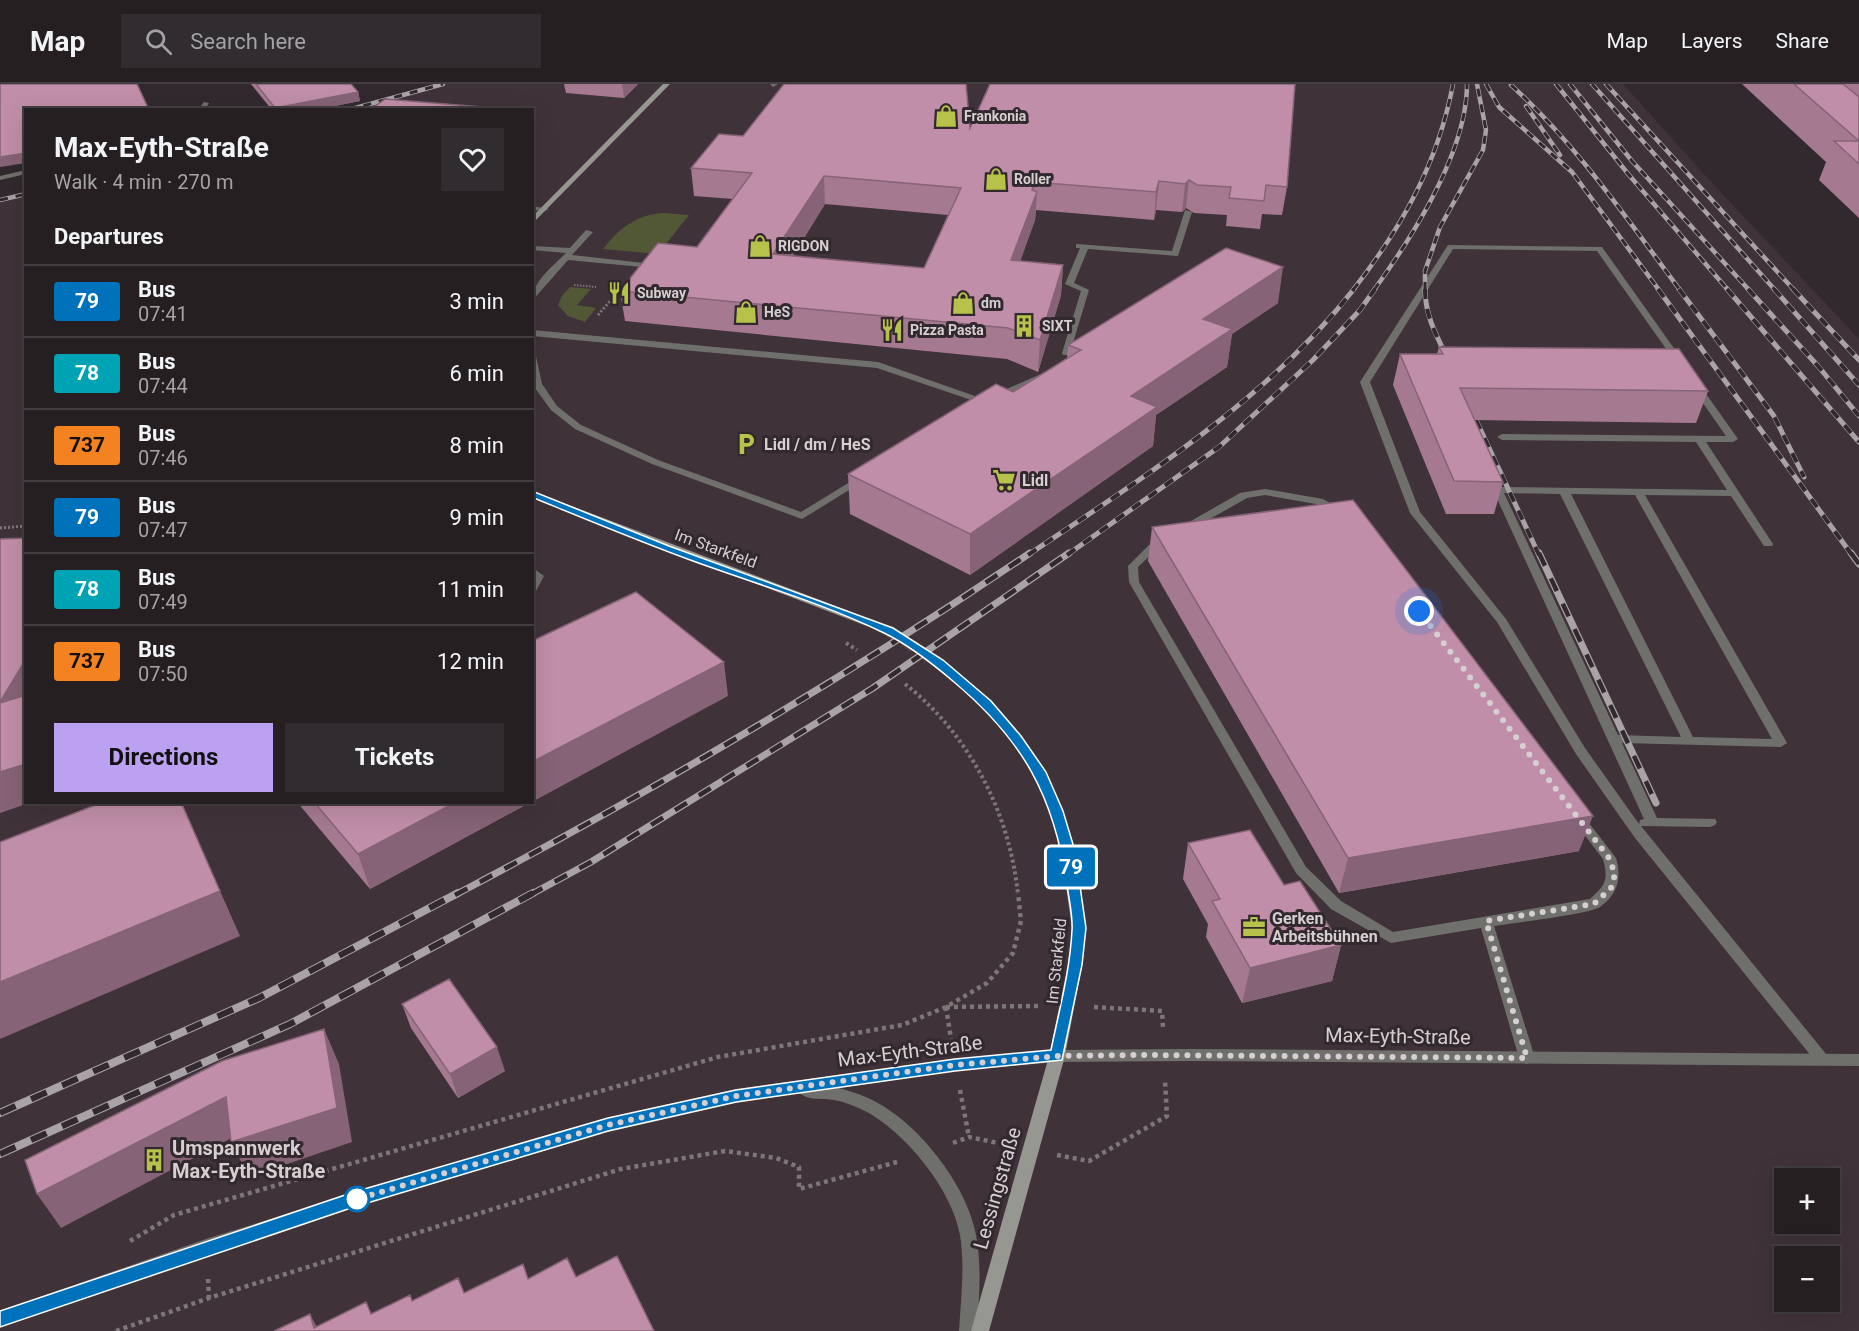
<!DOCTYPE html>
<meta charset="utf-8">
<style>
:root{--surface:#251f22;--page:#312c2f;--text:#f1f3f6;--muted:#a3a2a5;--line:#423d40;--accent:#bca0f2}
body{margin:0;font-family:Roboto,sans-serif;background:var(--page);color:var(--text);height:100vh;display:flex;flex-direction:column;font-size:22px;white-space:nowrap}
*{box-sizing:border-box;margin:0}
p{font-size:20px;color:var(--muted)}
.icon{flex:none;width:33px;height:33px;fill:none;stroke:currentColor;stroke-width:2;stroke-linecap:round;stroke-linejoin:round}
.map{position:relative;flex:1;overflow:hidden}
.drawer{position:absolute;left:24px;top:24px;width:510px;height:696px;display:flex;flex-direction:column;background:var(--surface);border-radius:0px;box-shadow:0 6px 24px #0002,0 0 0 2px var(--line)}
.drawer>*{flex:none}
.badge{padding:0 12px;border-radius:4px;font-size:21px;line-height:39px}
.buttons{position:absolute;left:1774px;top:1084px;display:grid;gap:12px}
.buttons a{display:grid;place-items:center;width:66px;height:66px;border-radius:0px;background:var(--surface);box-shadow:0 6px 24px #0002,0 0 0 2px var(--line);font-size:30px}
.you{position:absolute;width:30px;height:30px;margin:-15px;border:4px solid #fff;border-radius:50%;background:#1a73e8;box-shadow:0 0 0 9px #1a73e833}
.map>.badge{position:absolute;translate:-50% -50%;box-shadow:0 0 0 3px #fff}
h2{padding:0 30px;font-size:22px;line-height:54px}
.round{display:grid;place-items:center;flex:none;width:63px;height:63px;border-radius:0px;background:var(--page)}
.head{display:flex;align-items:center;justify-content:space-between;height:102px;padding:0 30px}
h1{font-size:28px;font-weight:700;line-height:45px}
.action{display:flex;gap:12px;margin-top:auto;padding:12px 30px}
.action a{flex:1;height:69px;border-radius:0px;background:var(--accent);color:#111;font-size:24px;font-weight:700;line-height:69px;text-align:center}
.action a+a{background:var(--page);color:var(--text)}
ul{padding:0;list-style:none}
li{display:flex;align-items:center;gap:18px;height:72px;padding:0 30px;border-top:2px solid var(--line)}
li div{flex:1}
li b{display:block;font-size:22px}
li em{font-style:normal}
li .badge{min-width:66px;font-weight:700;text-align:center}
header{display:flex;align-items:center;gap:36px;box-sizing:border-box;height:84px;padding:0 30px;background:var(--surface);border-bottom:2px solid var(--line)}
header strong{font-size:28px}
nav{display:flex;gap:33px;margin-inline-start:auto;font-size:21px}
.search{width:420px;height:54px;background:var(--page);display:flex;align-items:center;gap:15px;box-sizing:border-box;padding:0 21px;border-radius:0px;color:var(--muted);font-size:22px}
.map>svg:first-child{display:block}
.built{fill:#403239;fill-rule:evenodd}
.green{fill:#525735}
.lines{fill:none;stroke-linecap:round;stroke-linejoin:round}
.secondary-tunnel{stroke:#4a4246;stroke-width:12;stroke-dasharray:12 6;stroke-linecap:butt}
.path-far3{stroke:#7d7679;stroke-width:2;stroke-dasharray:1.5 1.5;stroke-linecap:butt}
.path-far2{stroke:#7d7679;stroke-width:3;stroke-dasharray:2 2;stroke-linecap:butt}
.path-far1{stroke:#7d7679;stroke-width:4;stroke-dasharray:3 3;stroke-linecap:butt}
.path{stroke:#7d7679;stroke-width:4.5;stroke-dasharray:4 4;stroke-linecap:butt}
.service{fill:#6f706c;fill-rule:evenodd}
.minor{fill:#6f706c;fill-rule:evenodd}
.tertiary{fill:#6f706c;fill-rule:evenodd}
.secondary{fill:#959790;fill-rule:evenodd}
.rail-far3-casing{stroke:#a9a2a6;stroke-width:4.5}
.rail-far2-casing{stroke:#a9a2a6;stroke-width:5}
.rail-far1-casing{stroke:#a9a2a6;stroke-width:7}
.rail-casing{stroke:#a9a2a6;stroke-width:8}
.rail-far3{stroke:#31292d;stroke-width:3;stroke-dasharray:8;stroke-linecap:butt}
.rail-far2{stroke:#31292d;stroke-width:4;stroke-dasharray:10;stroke-linecap:butt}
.rail-far1{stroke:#31292d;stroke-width:4.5;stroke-dasharray:14;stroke-linecap:butt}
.rail{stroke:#31292d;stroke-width:6;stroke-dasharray:17;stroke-linecap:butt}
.wall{fill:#a57a90;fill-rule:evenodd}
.shaded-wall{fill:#866376}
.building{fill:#c08ea8;stroke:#866376;stroke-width:1.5;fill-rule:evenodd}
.line{fill:#0072bc;stroke:#fff;stroke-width:1.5}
.walk{stroke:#d5cfd2;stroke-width:6;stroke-dasharray:0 10.8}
.stop-dot{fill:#fff;stroke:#0072bc;stroke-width:3}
.labels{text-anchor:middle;stroke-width:6;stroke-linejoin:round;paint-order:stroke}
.far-poi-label{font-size:14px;font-weight:bold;fill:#d5cfd2;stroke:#31292d;text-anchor:start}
.poi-label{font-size:16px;font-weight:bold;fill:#d5cfd2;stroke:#31292d;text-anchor:start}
.street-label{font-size:16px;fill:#d5cfd2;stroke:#31292d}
.near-street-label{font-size:20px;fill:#d5cfd2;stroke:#31292d}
.near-poi-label{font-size:20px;font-weight:bold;fill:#d5cfd2;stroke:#31292d;text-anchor:start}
</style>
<header>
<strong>Map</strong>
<div class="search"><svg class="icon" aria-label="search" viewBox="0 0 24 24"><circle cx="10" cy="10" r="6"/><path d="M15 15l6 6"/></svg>Search here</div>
<nav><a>Map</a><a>Layers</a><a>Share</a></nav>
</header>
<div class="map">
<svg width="1859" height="1247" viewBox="0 0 1859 1247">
<rect width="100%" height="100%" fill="#31292d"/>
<path class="built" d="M446 0H1623L1712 99 1859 255V1247H0V114L25 108 26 718H532V26L347 25ZM1785 1095H1830V1140H1785ZM1785 1173H1830V1218H1785Z"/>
<path class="green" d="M663 129 689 131 658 170 603 165C620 144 635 131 663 129Z
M570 203 591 205 577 221 596 224 585 238 568 232 558 221 562 212Z"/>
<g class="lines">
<path class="secondary-tunnel" d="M889 547 939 579"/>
<path class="path-far3" d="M574 201 596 203"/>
<path class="path-far2" d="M598 231 610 217
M0 444 26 442"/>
<path class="path-far1" d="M846 559 857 566
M905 600C969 650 1010 729 1018 811"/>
<path class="path" d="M946 923 1038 922
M946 923 951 955
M1094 923 1162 927 1163 944
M960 1006 969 1053
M953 1059 969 1053 1003 1060
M1057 1071 1089 1077 1167 1032 1165 997
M130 1157 174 1131 718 973 902 941 946 923 987 899 1013 869 1021 837 1018 809
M208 1195 209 1214
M116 1247 209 1214 621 1085 725 1067 776 1074 799 1083V1105L897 1078"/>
<path class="service" d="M770 0H778L773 3Z
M204 18 209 19 205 26H198Z
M26 86V90L0 96V92Z
M532 122 549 125 545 127 532 126Z
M1185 126 1192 128 1178 172 1088 165 1074 199 1089 206 1070 269 1069 271H1063L1062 269 1081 207 1065 200 1080 164H1076V160L1172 167Z
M586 146 593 148 572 171 653 180 657 182 653 184 568 176 532 217C532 198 553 182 566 169L532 166V162L570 164Z
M1448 161 1602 163 1683 277 1682 279H1676L1597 167 1453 165 1370 298 1420 428 1506 535 1585 664 1639 740 1640 736 1644 735 1493 406 1498 403 1727 406 1696 358 1502 356 1497 353 1502 350 1726 352 1691 302 1696 299 1699 300 1738 355 1733 358H1706L1773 460 1772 462H1764L1731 412 1645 411 1787 659 1781 663 1622 659 1657 734 1715 735 1717 738 1715 741 1710 743 1641 742 1826 970 1829 974 1826 978 1821 980 1816 978 1635 754 1576 670 1497 538 1410 429 1360 298ZM1504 409 1560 410 1681 653 1618 651ZM1571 410 1635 411 1772 655 1693 653Z
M532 246 878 278 989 317 983 322H977L975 320 977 318 877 284 532 252Z
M532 269 536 272 542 300 557 322 581 341 658 376 801 428 858 393 862 392 867 395 802 435 652 380 575 345 551 326 532 300Z
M1043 289 1046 290V294L999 314H993L991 312Z
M1265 405 1323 415 1350 430 1616 774C1622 794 1618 810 1600 823 1590 830 1512 839 1494 842L1535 974 1532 978 1527 980 1522 978 1519 974 1481 844 1391 859 1331 825 1296 789 1129 498 1128 482 1149 461 1240 409ZM1265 411 1316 420 1342 434 1603 775C1609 797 1605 801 1590 815L1393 848 1341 817 1306 783 1139 498 1138 483 1157 465 1247 414Z
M532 483 544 492 536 507 532 508Z"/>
<path class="minor" d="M1189 965 1859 970V982L1189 977 1057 978 1052 976 1049 972 1052 968 1057 966Z"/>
<path class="tertiary" d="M1057 966 1062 968 1065 972 1062 976 1057 978 955 987 839 1004C857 1009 874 1015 889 1026 927 1051 968 1106 976 1151 982 1183 979 1215 977 1247H959C961 1215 965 1182 960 1151 952 1105 905 1048 865 1027 855 1022 845 1018 834 1016 823 1014 808 1017 800 1009L736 1019 608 1048 354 1123 209 1170 0 1243V1227L209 1154 354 1109 608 1034 736 1005 955 975Z"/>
<path class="secondary" d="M663 0H670L532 140V133Z
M532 407 849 527 893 545 895 547 889 551 885 549 532 414Z
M939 575 943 576 991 616 1021 652 1046 688 1063 727 1075 767 1086 844 1082 881 1065 972 989 1247H971L1049 972 1068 881 1072 844 1061 767 1051 727 1034 689 1013 658 983 622 935 582 933 579Z"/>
<g class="rail-far3-casing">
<path id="rail-far3" d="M1486 0 1499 23 1572 88 1659 206
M1556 0 1629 91 1728 206
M1570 0 1632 77 1749 206
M1592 0 1775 206
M1606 0 1794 206
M1511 1C1577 61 1627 135 1680 206
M1526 22 1560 71
M348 26 443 0
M0 116 26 110
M1353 206C1402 143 1438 79 1453 0
M1374 206C1413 152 1467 68 1467 0
M1425 206V187L1440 143 1483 66 1486 46 1477 0"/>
</g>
<g class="rail-far2-casing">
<path id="rail-far2" d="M1425 205C1425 232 1437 253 1449 277
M1658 205 1852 471
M1679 205 1774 332 1804 393
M1727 205 1859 358
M1748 205 1818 282 1859 332
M1774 205 1859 301
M1793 205 1859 276
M1476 336 1539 471
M1028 471C1144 393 1267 316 1354 205
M1067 471 1219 363 1313 276 1360 226 1375 205"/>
</g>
<g class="rail-far1-casing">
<path id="rail-far1" d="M1539 469 1656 719
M1851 469 1859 480
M455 811C653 707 845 594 1030 469
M530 811 591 778 873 604 1069 469"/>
</g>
<g class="rail-casing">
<path id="rail" d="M0 1029 259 914 458 809
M0 1070 290 940 533 809"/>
</g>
<use href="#rail-far3" class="rail-far3"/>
<use href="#rail-far2" class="rail-far2"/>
<use href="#rail-far1" class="rail-far1"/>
<use href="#rail" class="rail"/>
</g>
<path class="wall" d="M251 0H351L358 8 360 17 315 26H272Z
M564 0H638L624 14 566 9Z
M1742 0H1859V13H1858H1859V134L1819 96 1826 78Z
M970 44 1287 103 1282 131 1262 130 1260 145 1226 142 1227 131 1194 129 1186 124 1182 128 1156 126 1154 136 1036 126 1035 136 1020 177 1063 181 1061 211 1038 288 1007 275 625 237 620 207 697 163 733 115 694 112 691 84 743 52ZM825 120 948 131 924 184 793 172Z
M1278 219 1232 250 1227 283 1156 331 1153 362 970 491 850 430 848 390 1013 308 1067 274 1068 261Z
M1439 263 1708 307 1696 339 1474 336 1503 398 1494 430H1446L1393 301 1400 270H1437Z
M1152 443 1579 767 1339 809 1148 477Z
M297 718H531L370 805Z
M1188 759 1284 801 1341 861 1332 897 1242 919 1206 853 1208 840 1183 795Z
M402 920 505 987 458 1014 411 944Z"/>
<path class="shaded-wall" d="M622 0H638L624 14Z
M358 8 360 17 315 26H275V24Z
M26 69V79L0 83V73Z
M824 92 825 120 775 199 773 170Z
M1189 96 1186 124 1182 128 1185 100Z
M1159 97 1156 126 1154 136 1156 108Z
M1034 98 1033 118 1037 108 1035 136 1010 206 1011 176Z
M1063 181 1061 211 1038 288 1040 256Z
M1283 183 1278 219 1232 250 1227 283 1156 331 1153 362 970 491V450L1131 312 1203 235Z
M26 575V640L0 619Z
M724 578 728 612 532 718V678Z
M26 680V718H32L0 729V688Z
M456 718H531L370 805 358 770Z
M1593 732 1579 767 1339 809 1348 774Z
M220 807 240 852 0 955V898Z
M1341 861 1332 897 1242 919 1250 884Z
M324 945 339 980 352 1058 249 1093 231 1058Z
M497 963 505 987 458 1014 450 990Z
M226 1013 243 1048 61 1144 37 1110Z
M310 1230 319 1247 314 1244Z"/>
<path class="building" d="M0 0H137L149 26H26V69L0 73Z
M256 0H351L358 8 275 24Z
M784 0H966L970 44 990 0H1295L1287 103 1266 101 1264 117 1229 114 1231 103 1197 101 1189 96 1185 100 1159 97 1156 108 1034 98 1032 106 1037 108 1011 176 1063 181 1040 256 1008 244 620 207 658 159 697 163 752 89 691 84 719 50 743 52ZM824 92 961 104 924 184 773 170Z
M1794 0H1843L1859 13V57Z
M385 15 518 26H370Z
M1834 57H1859V80Z
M1226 164 1283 183 1203 235 1232 245 1131 312 1157 323 970 450 848 390 996 300 1013 308 1081 266 1068 261Z
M1439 263 1679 265 1708 307 1460 304 1503 398 1454 397 1400 270H1443Z
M1353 416 1593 732 1348 774 1152 443Z
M26 454V575L0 618V455Z
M636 508 724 578 532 678V557Z
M26 611V680L0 688V619Z
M103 718H181L220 807 0 898V758Z
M314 718H456L358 770Z
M1250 746 1284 801 1300 797 1341 861 1250 884 1212 817 1220 815 1188 759Z
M449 895 497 963 450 990 402 920Z
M324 945 337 1024 231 1058 226 1013 37 1110 25 1076 222 977Z
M617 1172 654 1247H274L310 1230 314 1244 366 1218 371 1230 410 1211 412 1217 458 1194 464 1209 523 1180 528 1195 567 1174 576 1193Z"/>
<path class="line" d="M532 407 669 462 893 544 943 576 991 617 1021 652 1046 688 1063 727 1075 767 1086 844 1082 881 1062 976 955 987 736 1018 608 1047 354 1123 0 1243V1227L354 1108 608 1034 736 1006 955 975 1051 966C1059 927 1070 887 1072 846 1073 832 1069 816 1067 801 1054 712 1023 656 954 598 933 580 909 561 884 549 823 519 756 500 693 477 638 457 583 434 529 412L528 410Z"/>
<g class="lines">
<path class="walk" d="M357 1115 354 1116 608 1041 736 1012 955 981 1057 972 1143 971 1527 974 1486 837 1594 820 1611 804 1615 790 1609 774 1419 527"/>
</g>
<defs>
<g id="shop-bare" transform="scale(1.8)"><path d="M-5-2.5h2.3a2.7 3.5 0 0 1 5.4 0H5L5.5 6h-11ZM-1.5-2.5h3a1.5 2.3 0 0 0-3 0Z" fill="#b6c249" stroke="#31292d" stroke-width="2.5" paint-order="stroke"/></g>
<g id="restaurant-bare" transform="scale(1.8)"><path d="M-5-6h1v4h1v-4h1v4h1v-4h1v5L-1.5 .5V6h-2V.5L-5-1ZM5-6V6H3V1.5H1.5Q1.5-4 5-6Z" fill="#b6c249" stroke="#31292d" stroke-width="2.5" paint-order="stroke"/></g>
<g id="building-bare" transform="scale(1.8)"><path d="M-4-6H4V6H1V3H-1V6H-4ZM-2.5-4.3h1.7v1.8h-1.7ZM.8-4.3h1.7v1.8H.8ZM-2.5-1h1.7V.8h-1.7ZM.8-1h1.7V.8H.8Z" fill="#b6c249" stroke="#31292d" stroke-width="2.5" paint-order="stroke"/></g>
<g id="parking-bare" transform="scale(1.8)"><path d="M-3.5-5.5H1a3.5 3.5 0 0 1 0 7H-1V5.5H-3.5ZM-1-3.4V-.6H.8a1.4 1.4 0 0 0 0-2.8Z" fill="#b6c249" stroke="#31292d" stroke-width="2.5" paint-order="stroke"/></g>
<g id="supermarket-bare" transform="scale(1.8)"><path d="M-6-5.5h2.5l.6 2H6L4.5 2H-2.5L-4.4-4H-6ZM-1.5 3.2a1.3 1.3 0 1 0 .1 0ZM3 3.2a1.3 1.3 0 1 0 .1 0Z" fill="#b6c249" stroke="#31292d" stroke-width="2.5" paint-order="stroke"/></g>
<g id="office-bare" transform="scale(1.8)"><path d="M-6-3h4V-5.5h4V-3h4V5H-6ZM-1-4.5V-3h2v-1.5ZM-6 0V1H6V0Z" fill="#b6c249" stroke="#31292d" stroke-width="2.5" paint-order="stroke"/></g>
</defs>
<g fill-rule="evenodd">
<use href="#shop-bare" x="946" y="32"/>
<use href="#shop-bare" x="996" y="95"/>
<use href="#shop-bare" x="760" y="162"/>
<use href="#restaurant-bare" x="619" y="209"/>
<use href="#shop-bare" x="963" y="219"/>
<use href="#shop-bare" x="746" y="228"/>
<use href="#building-bare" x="1024" y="242"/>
<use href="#restaurant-bare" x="892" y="246"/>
<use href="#parking-bare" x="746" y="360"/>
<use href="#supermarket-bare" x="1004" y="396"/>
<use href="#office-bare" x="1254" y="843"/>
<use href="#building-bare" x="154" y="1076"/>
</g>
<circle class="stop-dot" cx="357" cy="1115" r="12"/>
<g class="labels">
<g class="far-poi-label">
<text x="964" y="37">Frankonia</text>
<text x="1014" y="100">Roller</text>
<text x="778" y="167">RIGDON</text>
<text x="637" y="214">Subway</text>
<text x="981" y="224">dm</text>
<text x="764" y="233">HeS</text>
<text x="1042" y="247">SIXT</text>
<text x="910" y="251">Pizza Pasta</text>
</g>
<g class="poi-label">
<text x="764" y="366">Lidl / dm / HeS</text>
<text x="1022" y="402">Lidl</text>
<text x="1272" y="840">Gerken<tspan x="1272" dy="18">Arbeitsbühnen</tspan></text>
</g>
<g class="street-label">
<text transform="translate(716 464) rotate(20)" y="6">Im Starkfeld</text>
<text transform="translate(1056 877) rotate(-84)" y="6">Im Starkfeld</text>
</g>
<g class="near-street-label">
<text transform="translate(1398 952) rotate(1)" y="7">Max-Eyth-Straße</text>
<text transform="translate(910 967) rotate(-7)" y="7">Max-Eyth-Straße</text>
<text transform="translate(997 1104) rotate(-74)" y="7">Lessingstraße</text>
</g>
<g class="near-poi-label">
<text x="172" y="1071">Umspannwerk<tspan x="172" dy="23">Max-Eyth-Straße</tspan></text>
</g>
</g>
</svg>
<div class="buttons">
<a>+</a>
<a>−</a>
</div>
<div class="you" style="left:1419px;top:527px"></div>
<b class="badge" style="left:1071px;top:783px;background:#0072bc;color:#fff">79</b>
<section class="drawer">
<div class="head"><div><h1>Max-Eyth-Straße</h1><p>Walk · 4 min · 270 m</p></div><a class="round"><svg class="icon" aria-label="heart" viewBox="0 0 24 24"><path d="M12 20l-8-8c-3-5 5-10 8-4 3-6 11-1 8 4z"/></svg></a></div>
<h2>Departures</h2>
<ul>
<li><span class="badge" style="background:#0072bc;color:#fff">79</span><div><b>Bus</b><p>07:41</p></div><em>3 min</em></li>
<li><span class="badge" style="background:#00a3b4;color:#fff">78</span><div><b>Bus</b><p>07:44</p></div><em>6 min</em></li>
<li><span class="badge" style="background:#f58220;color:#111">737</span><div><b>Bus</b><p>07:46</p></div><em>8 min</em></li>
<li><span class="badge" style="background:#0072bc;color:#fff">79</span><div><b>Bus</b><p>07:47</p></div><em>9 min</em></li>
<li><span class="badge" style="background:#00a3b4;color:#fff">78</span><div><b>Bus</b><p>07:49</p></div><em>11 min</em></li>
<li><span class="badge" style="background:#f58220;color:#111">737</span><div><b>Bus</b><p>07:50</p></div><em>12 min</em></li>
</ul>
<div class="action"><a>Directions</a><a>Tickets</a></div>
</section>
</div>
